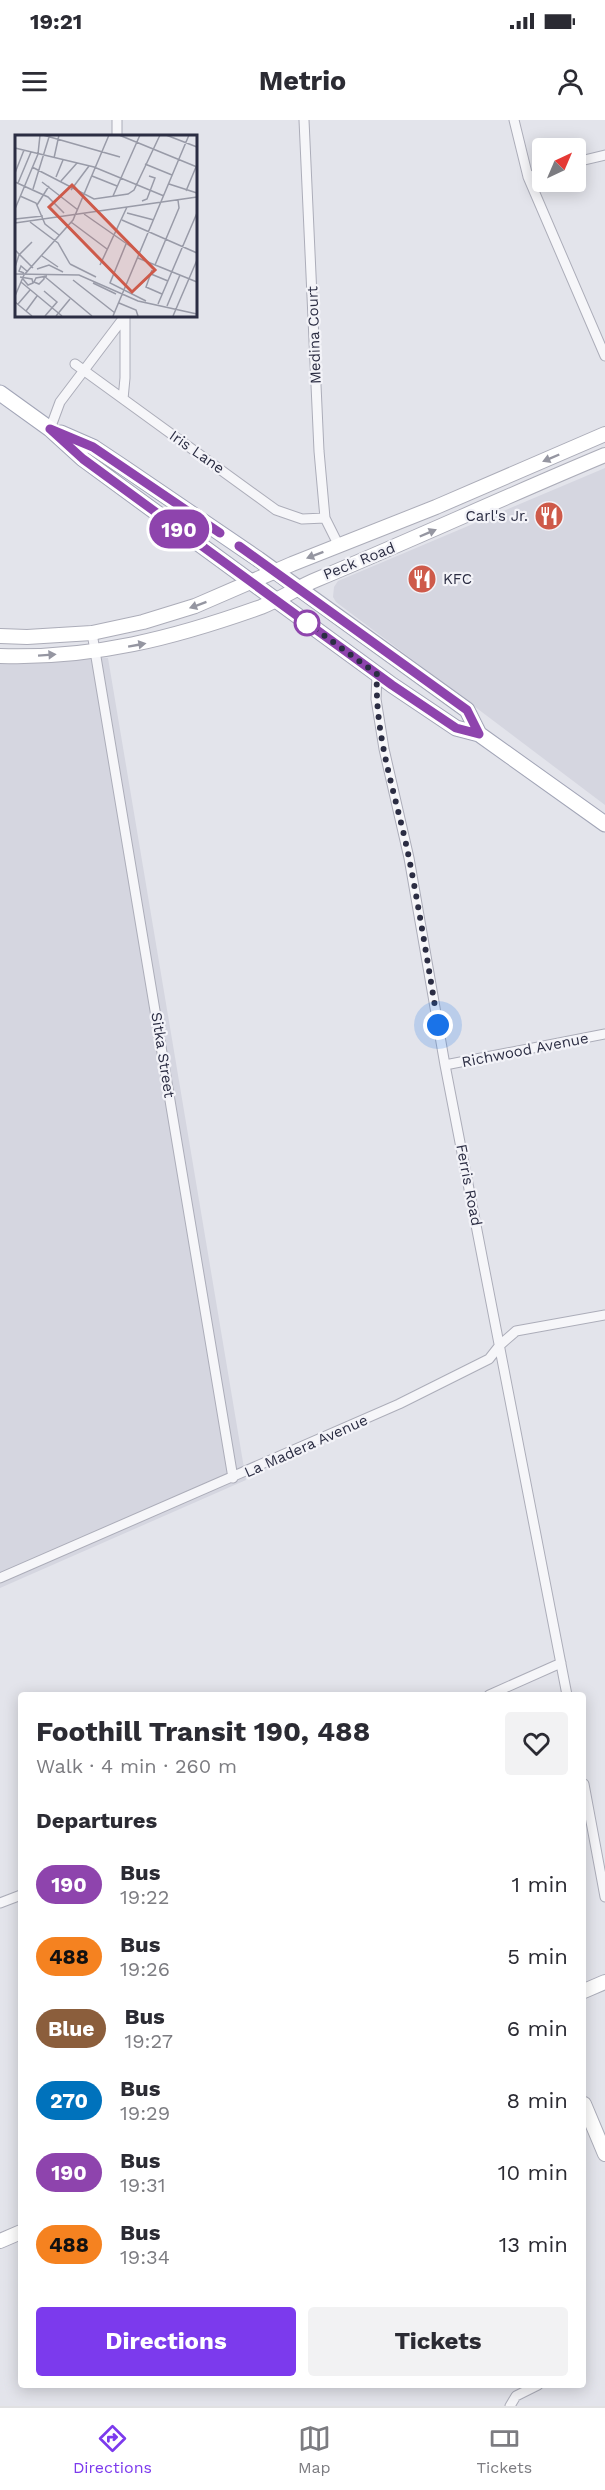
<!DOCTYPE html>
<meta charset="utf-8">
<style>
:root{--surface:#fff;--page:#f2f2f3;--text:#2b2b33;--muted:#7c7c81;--line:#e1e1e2;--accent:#7c3aed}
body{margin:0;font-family:"Work Sans",sans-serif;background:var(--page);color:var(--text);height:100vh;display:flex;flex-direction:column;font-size:22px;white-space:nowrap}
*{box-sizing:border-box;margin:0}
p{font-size:20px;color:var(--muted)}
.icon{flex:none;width:33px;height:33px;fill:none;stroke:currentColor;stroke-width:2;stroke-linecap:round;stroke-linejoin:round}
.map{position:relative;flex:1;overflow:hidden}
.panel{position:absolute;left:18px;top:1572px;width:568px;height:696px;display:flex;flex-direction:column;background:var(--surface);border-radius:6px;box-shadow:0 3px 15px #0003}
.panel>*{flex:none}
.badge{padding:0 12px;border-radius:20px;font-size:21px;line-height:39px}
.needle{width:39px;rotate:44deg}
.fabs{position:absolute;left:532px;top:18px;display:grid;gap:12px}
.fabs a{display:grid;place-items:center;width:54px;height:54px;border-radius:6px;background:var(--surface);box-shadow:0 3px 15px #0003;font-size:30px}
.you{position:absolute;width:30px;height:30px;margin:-15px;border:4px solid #fff;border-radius:50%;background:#1a73e8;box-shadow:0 0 0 9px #1a73e833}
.map>.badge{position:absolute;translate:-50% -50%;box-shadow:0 0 0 3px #fff}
h2{padding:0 18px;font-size:22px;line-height:54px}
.round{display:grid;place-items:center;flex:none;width:63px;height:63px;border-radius:6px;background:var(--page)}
.summary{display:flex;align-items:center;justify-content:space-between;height:102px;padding:0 18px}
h1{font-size:28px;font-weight:700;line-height:45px}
.primary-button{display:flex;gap:12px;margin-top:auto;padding:12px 18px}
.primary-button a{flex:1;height:69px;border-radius:6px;background:var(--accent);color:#fff;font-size:24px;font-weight:700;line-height:69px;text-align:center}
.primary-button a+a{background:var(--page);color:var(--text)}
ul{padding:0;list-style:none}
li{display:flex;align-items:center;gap:18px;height:72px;padding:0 18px}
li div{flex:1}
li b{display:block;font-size:22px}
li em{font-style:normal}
li .badge{min-width:66px;font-weight:700;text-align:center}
.status{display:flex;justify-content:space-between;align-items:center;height:42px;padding:0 30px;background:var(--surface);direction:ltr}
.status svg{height:16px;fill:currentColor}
header{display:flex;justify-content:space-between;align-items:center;height:78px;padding:0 18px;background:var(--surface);font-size:27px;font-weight:700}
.menu{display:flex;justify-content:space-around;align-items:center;height:84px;border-top:2px solid var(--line);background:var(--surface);font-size:16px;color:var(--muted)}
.menu a{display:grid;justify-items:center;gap:3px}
.menu .on{color:var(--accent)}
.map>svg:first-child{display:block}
.built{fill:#d5d6e0}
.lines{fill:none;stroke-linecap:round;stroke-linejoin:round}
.street-casing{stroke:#acadb9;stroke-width:11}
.secondary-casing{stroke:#acadb9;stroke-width:16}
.primary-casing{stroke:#a2a5b7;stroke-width:17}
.street{stroke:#f6f6f9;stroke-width:9}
.secondary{stroke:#fff;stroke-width:14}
.primary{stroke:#fff;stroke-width:15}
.oneway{fill:#9596a1}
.line-casing{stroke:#fff;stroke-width:14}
.line{stroke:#8e44ad;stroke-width:9}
.walk{stroke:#2b2d43;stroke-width:6;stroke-dasharray:0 10.8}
.stop-dot{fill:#fff;stroke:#8e44ad;stroke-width:3}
.labels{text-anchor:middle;stroke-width:4.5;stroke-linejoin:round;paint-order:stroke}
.street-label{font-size:15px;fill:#2b2d43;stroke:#f3f3f8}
.poi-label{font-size:15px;fill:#2b2d43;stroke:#f3f3f8;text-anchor:end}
.inset-road{fill:none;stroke:#999ba8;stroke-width:1.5}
.view{fill:#ce5a4a;fill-opacity:0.15;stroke:#ce5a4a;stroke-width:3}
.inset-edge{fill:none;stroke:#2b2d43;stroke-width:3}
</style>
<div class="status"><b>19:21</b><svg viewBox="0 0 49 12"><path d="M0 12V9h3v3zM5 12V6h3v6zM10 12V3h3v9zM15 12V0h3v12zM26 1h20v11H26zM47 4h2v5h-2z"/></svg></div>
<header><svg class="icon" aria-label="menu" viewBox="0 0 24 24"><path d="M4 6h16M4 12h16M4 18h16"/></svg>Metrio<svg class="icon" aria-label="person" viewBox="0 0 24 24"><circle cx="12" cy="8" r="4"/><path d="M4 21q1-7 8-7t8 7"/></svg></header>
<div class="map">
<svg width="605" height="2286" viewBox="0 0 605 2286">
<rect width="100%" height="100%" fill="#e3e4eb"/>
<path class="built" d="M605 348V685L336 482 333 477 334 467 338 461Z
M0 538H108L246 1360 0 1468Z"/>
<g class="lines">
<g class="street-casing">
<path id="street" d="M117 0V16
M304 0 319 331 325 398 339 426
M514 0 528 57 605 236
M576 42 605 35
M528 57 543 52
M75 244 276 390 302 399 325 398
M123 279 125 258V195
M50 309 60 282 125 196
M92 513 233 1358
M377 554 376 579 384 629 409 738 445 945 567 1575
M445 945 605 914
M0 1458 399 1284 489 1239 500 1225 516 1211 605 1195
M489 1575 561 1543
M584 1664 605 1777
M0 1783 21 1775
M510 2286 516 2276 538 2265"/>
</g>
<g class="secondary-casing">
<path id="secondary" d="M0 516 27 517 92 513 143 502 195 486 292 444 436 387 605 314
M0 536C93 539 174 518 261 487 281 479 298 467 318 459 414 419 509 375 605 335
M584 1871 605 1862
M584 1984 605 2034
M0 2121 21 2112"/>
</g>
<g class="primary-casing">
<path id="primary" d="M0 273 50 309 83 339 392 565 456 608 479 614 605 704
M61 313 93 327 123 347 258 439 467 590 479 614"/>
</g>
<use href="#street" class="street"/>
<use href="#secondary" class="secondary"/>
<use href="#primary" class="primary"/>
</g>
<defs><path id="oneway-solid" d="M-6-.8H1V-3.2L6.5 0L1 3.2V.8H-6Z" transform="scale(1.5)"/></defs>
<g class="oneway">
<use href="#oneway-solid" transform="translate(551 338) rotate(157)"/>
<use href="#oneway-solid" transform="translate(428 413) rotate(-23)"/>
<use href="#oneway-solid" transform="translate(315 435) rotate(159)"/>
<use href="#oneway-solid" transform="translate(198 485) rotate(160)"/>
<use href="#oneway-solid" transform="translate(137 525) rotate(-10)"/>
<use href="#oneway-solid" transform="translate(47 535) rotate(-4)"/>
</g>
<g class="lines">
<g class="line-casing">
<path id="line" d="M220 413 93 327 50 309 83 339 392 565 456 608 479 614 467 590 239 426"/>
</g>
<use href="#line" class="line"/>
<path class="walk" d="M307 503 377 554C374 617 397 678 409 738 420 794 429 850 438 905"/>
</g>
<defs>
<g id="restaurant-disc" transform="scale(1.5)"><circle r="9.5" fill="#ce5a4a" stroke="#f3f3f8"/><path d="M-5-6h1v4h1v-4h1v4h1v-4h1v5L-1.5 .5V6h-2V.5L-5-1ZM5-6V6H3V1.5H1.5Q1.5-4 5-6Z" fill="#fff"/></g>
</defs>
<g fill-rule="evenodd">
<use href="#restaurant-disc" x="549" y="396"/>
<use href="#restaurant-disc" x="422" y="459"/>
</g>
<circle class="stop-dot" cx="307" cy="503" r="12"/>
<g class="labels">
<g class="street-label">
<text transform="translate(314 215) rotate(-92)" y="5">Medina Court</text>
<text transform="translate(197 332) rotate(35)" y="5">Iris Lane</text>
<text transform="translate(359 441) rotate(-22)" y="5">Peck Road</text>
<text transform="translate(525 930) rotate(-11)" y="5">Richwood Avenue</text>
<text transform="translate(163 935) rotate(81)" y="5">Sitka Street</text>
<text transform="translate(469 1065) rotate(79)" y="5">Ferris Road</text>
<text transform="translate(306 1326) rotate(-24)" y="5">La Madera Avenue</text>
</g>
<g class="poi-label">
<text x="528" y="401">Carl's Jr.</text>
<text x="443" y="464" text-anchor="start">KFC</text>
</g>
</g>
<g transform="translate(15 15)">
<rect width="182" height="182" fill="#e3e4eb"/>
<path class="inset-road" d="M28 0 105 22M104 0 182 32M151 0 182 12M0 13 79 32 149 61M39 23 44 0M130 29 157 40M17 32 79 64 113 59 119 55 145 0M0 38 9 15M77 41 102 51M41 42 48 25M46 46 62 28M0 47 33 62 49 78M27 47 63 75M3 48 16 17M154 49 182 58M18 54 34 2M56 55 74 31M171 56 181 32M5 61 21 68 30 89 44 100M98 61 125 0M127 66 132 64 140 43 134 41M22 70 34 51M0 74 23 19 25 0M112 78 139 85M69 79 125 118M0 84 28 81M107 85 182 118M15 87 43 108 55 129M56 87 92 114M0 88 182 62M111 109 95 148 131 166M0 115 18 133M27 121 43 132M123 123 182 147M55 129 81 142M85 130 112 72M140 130 164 73 163 65M0 132 4 120 17 107M22 134 34 130 48 137M137 135 131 152 147 159M9 138 4 136 6 131 13 137M0 139 64 140 123 166 182 179M136 139 153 146M29 141 77 181M5 142 17 144 18 148 13 150 8 144M29 142V144L24 149 19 147 21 143 32 141M58 145 100 178M6 147 47 181M78 148 101 159M29 156 42 167 30 181M0 161 9 140 58 85 94 0M0 167 17 181M104 168 121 175 123 181M3 169 15 155M143 169 182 78M152 171 165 140M11 176 22 161M41 181 55 164M98 181 174 0M158 181 182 125"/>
<path class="view" d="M57 50 140 135 117 157 34 72Z"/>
<rect width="182" height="182" class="inset-edge"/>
</g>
</svg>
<div class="fabs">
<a><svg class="needle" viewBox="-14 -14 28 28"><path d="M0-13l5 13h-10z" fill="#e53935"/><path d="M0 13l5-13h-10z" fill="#7c7c81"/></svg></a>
</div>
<div class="you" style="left:438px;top:905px"></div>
<b class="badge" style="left:179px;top:409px;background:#8e44ad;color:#fff">190</b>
<section class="panel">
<div class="summary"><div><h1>Foothill Transit 190, 488</h1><p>Walk · 4 min · 260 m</p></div><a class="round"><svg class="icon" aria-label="heart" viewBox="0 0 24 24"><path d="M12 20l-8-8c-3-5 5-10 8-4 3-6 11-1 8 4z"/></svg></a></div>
<h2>Departures</h2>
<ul>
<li><span class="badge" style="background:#8e44ad;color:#fff">190</span><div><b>Bus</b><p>19:22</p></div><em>1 min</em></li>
<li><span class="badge" style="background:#f58220;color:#111">488</span><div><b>Bus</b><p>19:26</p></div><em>5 min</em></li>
<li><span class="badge" style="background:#8b5e3c;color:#fff">Blue</span><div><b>Bus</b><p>19:27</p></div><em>6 min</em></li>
<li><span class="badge" style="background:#0072bc;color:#fff">270</span><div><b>Bus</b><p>19:29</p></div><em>8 min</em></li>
<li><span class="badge" style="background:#8e44ad;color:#fff">190</span><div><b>Bus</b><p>19:31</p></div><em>10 min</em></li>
<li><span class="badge" style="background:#f58220;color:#111">488</span><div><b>Bus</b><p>19:34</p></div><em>13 min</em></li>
</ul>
<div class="primary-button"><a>Directions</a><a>Tickets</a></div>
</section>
</div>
<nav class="menu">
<a class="on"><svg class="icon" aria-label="directions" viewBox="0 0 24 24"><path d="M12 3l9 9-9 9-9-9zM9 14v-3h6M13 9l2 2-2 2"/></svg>Directions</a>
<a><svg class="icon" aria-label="map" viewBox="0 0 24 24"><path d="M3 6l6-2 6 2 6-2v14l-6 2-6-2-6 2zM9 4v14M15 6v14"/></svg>Map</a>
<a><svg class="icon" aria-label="tickets" viewBox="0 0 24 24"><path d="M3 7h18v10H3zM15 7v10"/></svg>Tickets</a>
</nav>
